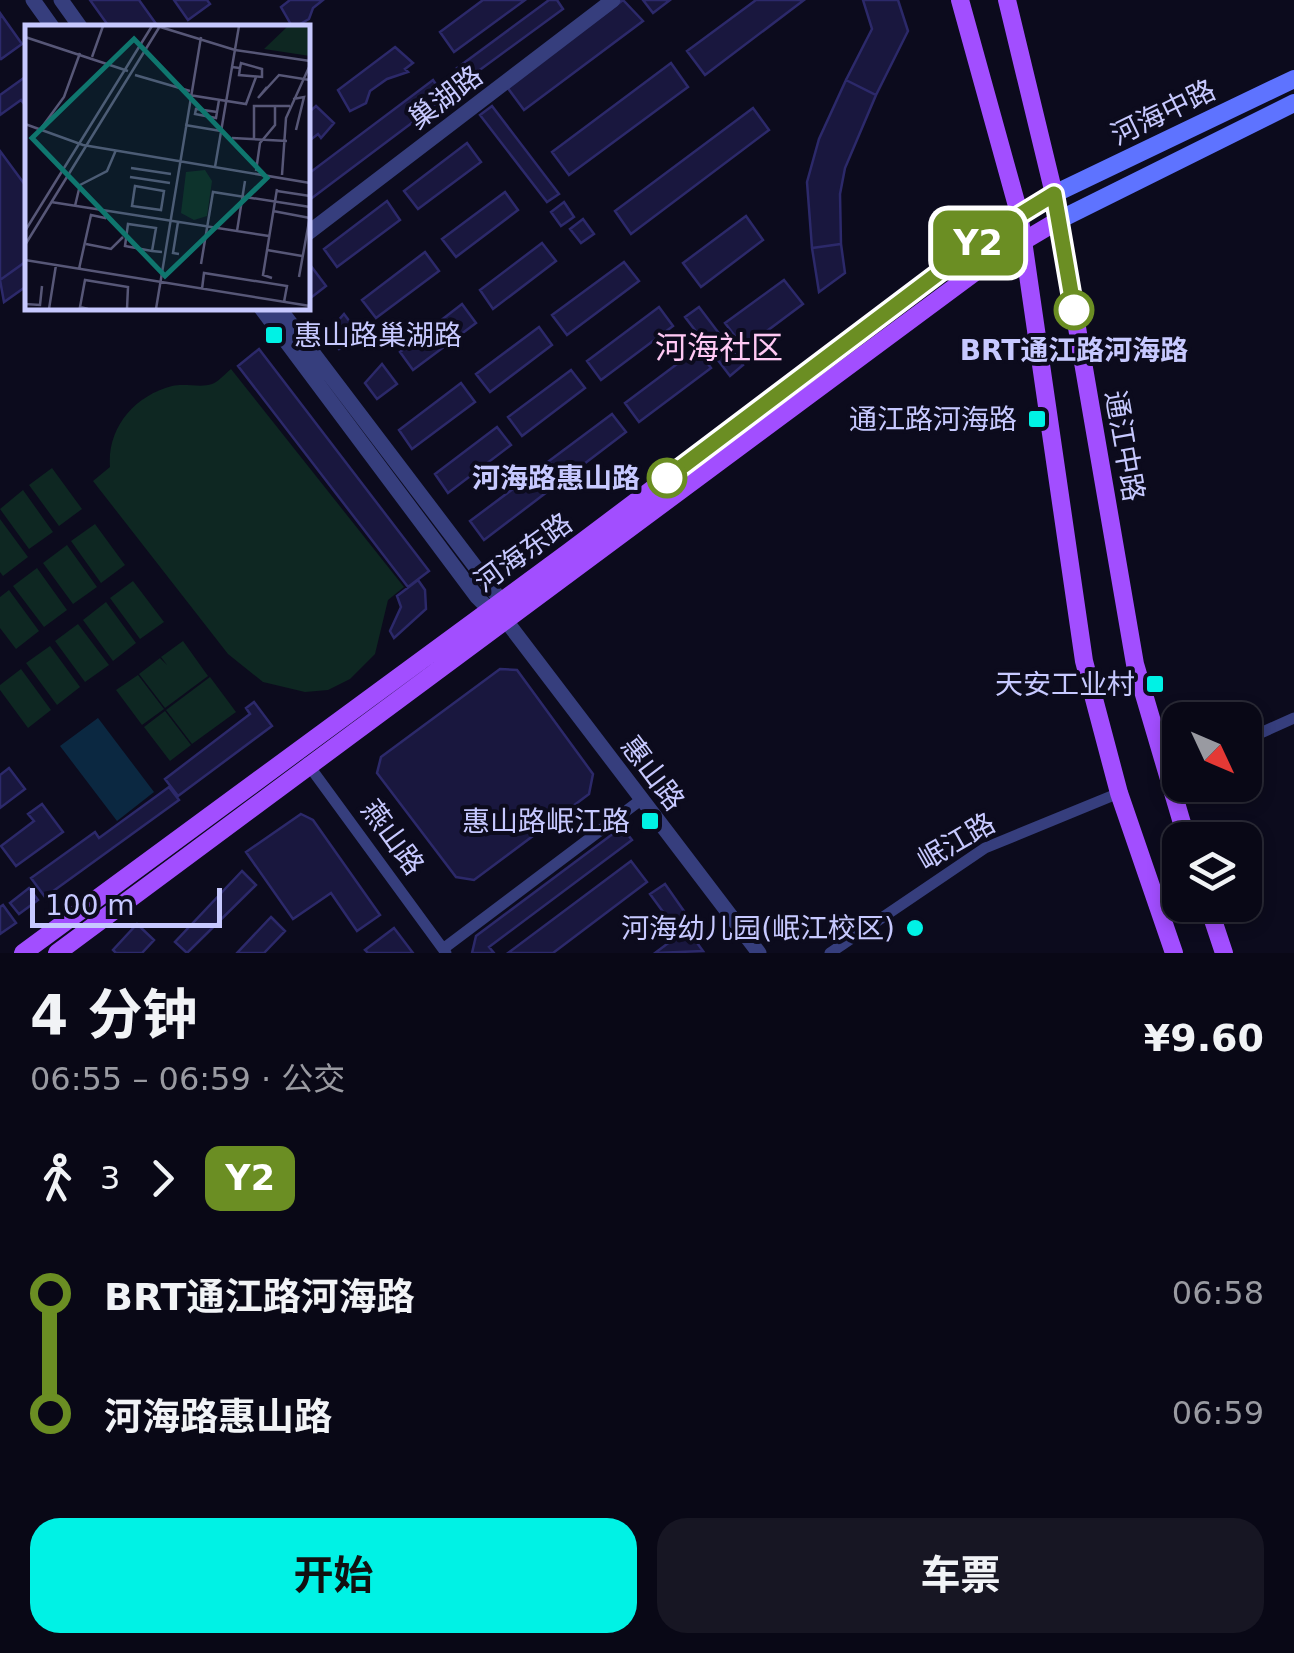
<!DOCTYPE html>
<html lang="zh">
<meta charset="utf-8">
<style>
:root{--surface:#090816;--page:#171623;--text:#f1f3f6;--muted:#999aa1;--line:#292935;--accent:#00f2e5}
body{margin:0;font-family:"DejaVu Sans","Noto Sans SC",sans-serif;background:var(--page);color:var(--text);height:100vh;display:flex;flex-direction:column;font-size:38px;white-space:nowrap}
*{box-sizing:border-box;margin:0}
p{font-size:32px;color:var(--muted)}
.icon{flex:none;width:55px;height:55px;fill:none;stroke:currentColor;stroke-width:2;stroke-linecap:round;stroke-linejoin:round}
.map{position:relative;height:953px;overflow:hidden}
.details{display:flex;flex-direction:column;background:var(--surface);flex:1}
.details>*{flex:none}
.badge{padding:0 20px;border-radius:15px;font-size:35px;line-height:65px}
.needle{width:65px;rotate:134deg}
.fabs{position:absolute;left:1162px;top:702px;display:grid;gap:20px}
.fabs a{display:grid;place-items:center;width:100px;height:100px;border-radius:20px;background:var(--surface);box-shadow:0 5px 15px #0003,0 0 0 2px var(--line);font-size:50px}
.scale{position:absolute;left:30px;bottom:25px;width:192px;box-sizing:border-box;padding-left:10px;border:5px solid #c7c9ff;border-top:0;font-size:28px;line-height:35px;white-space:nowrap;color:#c7c9ff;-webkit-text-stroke:8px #0c0b1d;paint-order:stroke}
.map>.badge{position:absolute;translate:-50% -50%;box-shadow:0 0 0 5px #fff}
.legs{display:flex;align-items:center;gap:15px;height:110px;padding:0 30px;font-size:32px}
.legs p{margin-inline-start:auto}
.head{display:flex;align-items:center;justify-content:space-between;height:170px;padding:0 30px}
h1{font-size:55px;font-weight:700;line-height:75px}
.button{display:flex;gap:20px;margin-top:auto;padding:20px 30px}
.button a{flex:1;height:115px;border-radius:30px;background:var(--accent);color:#111;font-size:40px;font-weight:700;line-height:115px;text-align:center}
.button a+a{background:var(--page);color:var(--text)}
ul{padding:0 30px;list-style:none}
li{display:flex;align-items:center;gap:35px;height:120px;font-size:38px}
li i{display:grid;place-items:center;width:15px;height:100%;margin:0 12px;background:currentColor}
li i::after{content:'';width:25px;height:25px;margin:-12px;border:8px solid;border-radius:50%;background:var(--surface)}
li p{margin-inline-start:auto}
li:first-child i{background:linear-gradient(#0000 50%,currentColor 0)}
li:last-child i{background:linear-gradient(currentColor 50%,#0000 0)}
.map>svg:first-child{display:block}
.green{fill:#0e2722}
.water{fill:#0b2841}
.building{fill:#19173e;stroke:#2c296a;stroke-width:2.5}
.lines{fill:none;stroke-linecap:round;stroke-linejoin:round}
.minor{stroke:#363e7d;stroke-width:11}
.tertiary{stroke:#363e7d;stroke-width:15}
.secondary{stroke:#5e73ff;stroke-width:18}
.primary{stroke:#a24eff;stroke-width:18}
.line-1-casing{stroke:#fff;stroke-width:22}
.line-1{stroke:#6b8e23;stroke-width:15}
.stop-1-dot{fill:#fff;stroke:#6b8e23;stroke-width:5}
.poi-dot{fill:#00f2e5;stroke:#0c0b1d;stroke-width:4}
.labels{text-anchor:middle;stroke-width:8;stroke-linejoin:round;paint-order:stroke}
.street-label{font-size:28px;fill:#c7c9ff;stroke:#0c0b1d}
.poi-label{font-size:28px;fill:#c7c9ff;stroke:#0c0b1d;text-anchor:end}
.stop-label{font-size:28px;font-weight:bold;fill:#c7c9ff;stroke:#0c0b1d}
.quarter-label{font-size:32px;fill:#ffc9f4;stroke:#0c0b1d}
.inset-road{fill:none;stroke:#575777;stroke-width:2.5}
.view{fill:#0f766e;fill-opacity:0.15;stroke:#0f766e;stroke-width:5}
.inset-edge{fill:none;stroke:#c7c9ff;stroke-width:5}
</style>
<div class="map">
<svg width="1294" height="953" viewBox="0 0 1294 953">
<rect width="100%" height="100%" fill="#0c0b1d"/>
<path class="green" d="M231 369 404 587 388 600 375 654 350 679 328 690 305 692 263 682 228 654 93 481 110 467C107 428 134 396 172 386 185 383 201 388 212 384 218 382 226 373 231 369Z
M52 468 82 509 59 526 29 485Z
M23 490 53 532 29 549 0 509Z
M0 519 28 557 3 576 0 572Z
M95 524 125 565 101 583 71 541Z
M67 545 97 587 73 604 43 563Z
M37 568 67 610 44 627 13 586Z
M133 581 164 622 140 639 110 598Z
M9 590 39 631 16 649 0 628V597Z
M106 602 136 643 113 661 83 620Z
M78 624 109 665 85 682 55 641Z
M183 641 208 676 165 708 139 674 160 658 167 665 161 657Z
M50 646 80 687 57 705 26 663Z
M21 669 51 710 28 728 0 690V685Z
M138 675 164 709 142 725 116 690Z
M210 677 236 712 192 744 166 710Z
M165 711 191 745 170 761 144 727Z"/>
<path class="water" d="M98 718 154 792 117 821 60 746Z"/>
<path class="building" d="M90 0H139L159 28H110Z
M174 0H207L210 4 188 20Z
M290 0H323L313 8 309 19 293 28 281 7Z
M483 0H525L454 52 440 32Z
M549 0H557L563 9 466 80 457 68Z
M623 0 643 21 524 110 507 87Z
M643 0H670L653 13Z
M756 0H804L705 75 687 51Z
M863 0H898L908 31 876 95 846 80 872 29Z
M0 13 22 44 1 59 0 58Z
M395 47 413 63 405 69 408 72 387 79 370 91 366 103 350 111 338 90Z
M671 63 688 87 569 175 552 152Z
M28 75V109L21 100 0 115V95Z
M433 80 445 98 308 201V174Z
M846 80 876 95 845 168 840 194 841 244 812 248 807 182 819 139Z
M316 106 334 123 321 138 318 134 309 141 308 113Z
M492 106 559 194 547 202 480 115Z
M753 108 769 130 631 234 615 211Z
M467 143 481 162 418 209 404 191Z
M0 151 28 189V260L0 280Z
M505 192 518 210 456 257 442 239Z
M387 201 400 220 337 267 324 249Z
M564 202 574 217 561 226 551 212Z
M746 216 763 240 701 287 683 263Z
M583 219 594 234 581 243 570 229Z
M542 243 556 261 493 309 480 290Z
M841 244 845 273 819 292 812 248Z
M425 252 439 271 376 318 362 300Z
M28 260V285L4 302 0 280Z
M624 262 639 281 567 335 552 315Z
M311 266 326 286 308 300V268Z
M784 280 803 304 744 348 725 323Z
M462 304 476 323 413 370 400 352Z
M659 307 673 326 601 380 587 361Z
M699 307 743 365 730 376 685 317Z
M344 314 359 334 339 349 327 333Z
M539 327 552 345 490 392 476 374Z
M259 349 429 571 408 587 238 366Z
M697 349 711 368 639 422 625 403Z
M382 364 397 384 377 399 365 383Z
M571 370 585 388 522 436 508 417Z
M461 383 475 402 412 449 399 430Z
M612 414 626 432 563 480 549 461Z
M497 427 511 445 448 493 435 474Z
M533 474 547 492 484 540 470 521Z
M418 580 425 590 426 609 394 638 390 631 401 607 397 596Z
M500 669 517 670 593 774 589 794 474 880 456 877 377 773 381 757Z
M254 702 272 726 178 796 165 779 250 714 246 708Z
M9 768 25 789 0 808V775Z
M169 787 179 800 45 897 31 878 95 832 99 838Z
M42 804 63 832 16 866 1 846 34 821 28 814Z
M301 814 313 820 380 915 357 931 331 893 293 919 246 852Z
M622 827 632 840 489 947 494 953H472L476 936Z
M631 861 647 882 553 953H508Z
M242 871 256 885 187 953 175 942Z
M665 884 686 914 672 924 650 894Z
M29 888 38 900 19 914 10 903Z
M3 905 16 923 0 934V907Z
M271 917 285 931 264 953H237Z
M137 924 154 940 142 953H116L113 950Z
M394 928 413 953H368L365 950Z
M687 929 703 951 655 953Z"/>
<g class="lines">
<path class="minor" d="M1245 740 1294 718
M307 763 446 953
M443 949 642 799
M830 953 985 848 1119 793"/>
<path class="tertiary" d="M33 0 53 28
M61 0 81 28
M308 233 613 0
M261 308 477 597 495 615
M279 308 502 602 507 622 759 953"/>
<path class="secondary" d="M1054 194 1294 79
M1059 220 1294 103"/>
<path class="primary" d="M960 0 1019 213 1084 661 1119 793 1174 953
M1007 0 1054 194 1135 664 1187 840
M1208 905 1224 953
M23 953 570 551 1019 213 1054 194
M57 953 990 261 1059 220"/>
</g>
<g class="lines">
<g class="line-1-casing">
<path id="line-1" d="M667 478 997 229 1054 194 1074 310"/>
</g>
<use href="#line-1" class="line-1"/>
</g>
<g class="stop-1-dot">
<circle cx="1074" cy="310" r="18"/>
<circle cx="667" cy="478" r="18"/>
</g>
<g class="poi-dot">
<rect x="264" y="325" width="20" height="20" rx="5"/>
<rect x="1027" y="409" width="20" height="20" rx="5"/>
<rect x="1145" y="674" width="20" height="20" rx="5"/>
<rect x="640" y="811" width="20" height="20" rx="5"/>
<circle cx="915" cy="928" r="10"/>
</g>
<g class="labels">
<g class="street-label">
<text transform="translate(445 97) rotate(-37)" y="10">巢湖路</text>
<text transform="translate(1163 112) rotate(-26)" y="10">河海中路</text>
<text transform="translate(1125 446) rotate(80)" y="10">通江中路</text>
<text transform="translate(523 552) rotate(-36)" y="10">河海东路</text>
<text transform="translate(653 773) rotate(53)" y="10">惠山路</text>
<text transform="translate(393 837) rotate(54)" y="10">燕山路</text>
<text transform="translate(956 841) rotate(-30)" y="10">岷江路</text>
</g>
<g class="poi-label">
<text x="294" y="345" text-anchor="start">惠山路巢湖路</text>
<text x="1017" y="429">通江路河海路</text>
<text x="1135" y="694">天安工业村</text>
<text x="630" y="831">惠山路岷江路</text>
<text x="895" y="938">河海幼儿园(岷江校区)</text>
</g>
<g class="stop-label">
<text x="1074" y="360">BRT通江路河海路</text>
<text x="640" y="488" text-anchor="end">河海路惠山路</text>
</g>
<g class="quarter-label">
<text x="719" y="359">河海社区</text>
</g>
</g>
<g transform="translate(25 25)">
<rect width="285" height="285" fill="#0c0b1d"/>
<path d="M263 1H285V31L239 24ZM180 145 187 156 182 191 169 195 156 188 161 147Z" fill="#0e2722"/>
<path class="inset-road" d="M132 1 210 25 285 36M0 12 103 46M67 32 78 1M207 42 215 43 214 50 237 52V44L216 38 215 43M110 50 165 66M242 62 233 73 254 50 285 55M164 70 221 79 231 52M268 74 279 72 271 105M192 87 171 84 170 89 191 93 194 75M0 99 58 120 285 158M160 100 196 106M17 102 39 72 55 28M207 113 262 116M229 113V81H265M190 142 214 1M106 143 146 149M231 146 235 118 250 100V81M257 150 261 93 285 40M105 152 145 158M110 161 139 166 136 185 107 181ZM252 166 285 171M26 177 244 211M50 181 55 160 82 146 91 125M248 186 285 193M153 197 148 228 154 229M0 206 127 1M212 206 220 156M61 219 86 224 98 212M0 220 135 1M242 225 277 231M127 226 131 203 103 199 100 221 127 226 137 227M0 235 285 281M176 239 188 167 285 182M54 244 66 190 80 193 81 187M274 252 285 191M247 253 238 250 252 164M177 264 179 248 262 261 259 277M0 279 15 280 17 261M24 284 31 240M63 284 55 282 60 255 103 262 102 284M131 284 176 12"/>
<path class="view" d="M109 14 242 153 140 251 7 113Z"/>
<rect width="285" height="285" class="inset-edge"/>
</g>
</svg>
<div class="fabs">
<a><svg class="needle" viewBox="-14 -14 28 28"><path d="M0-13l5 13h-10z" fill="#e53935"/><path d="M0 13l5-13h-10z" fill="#999aa1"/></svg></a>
<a><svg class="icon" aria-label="layers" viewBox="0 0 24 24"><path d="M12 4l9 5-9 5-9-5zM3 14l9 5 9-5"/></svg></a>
</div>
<div class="scale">100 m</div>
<b class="badge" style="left:978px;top:243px;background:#6b8e23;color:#fff">Y2</b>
</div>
<section class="details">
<div class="head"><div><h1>4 分钟</h1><p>06:55 – 06:59 · 公交</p></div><b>¥9.60</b></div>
<div class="legs"><svg class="icon" aria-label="walk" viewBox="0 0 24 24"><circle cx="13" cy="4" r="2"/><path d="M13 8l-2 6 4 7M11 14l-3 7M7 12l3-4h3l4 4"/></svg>3<svg class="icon" aria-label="forward" viewBox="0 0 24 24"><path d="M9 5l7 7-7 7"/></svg><b class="badge" style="background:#6b8e23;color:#fff">Y2</b></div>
<ul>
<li><i style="color:#6b8e23"></i><b>BRT通江路河海路</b><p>06:58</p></li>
<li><i style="color:#6b8e23"></i><b>河海路惠山路</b><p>06:59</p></li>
</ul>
<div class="button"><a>开始</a><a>车票</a></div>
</section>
